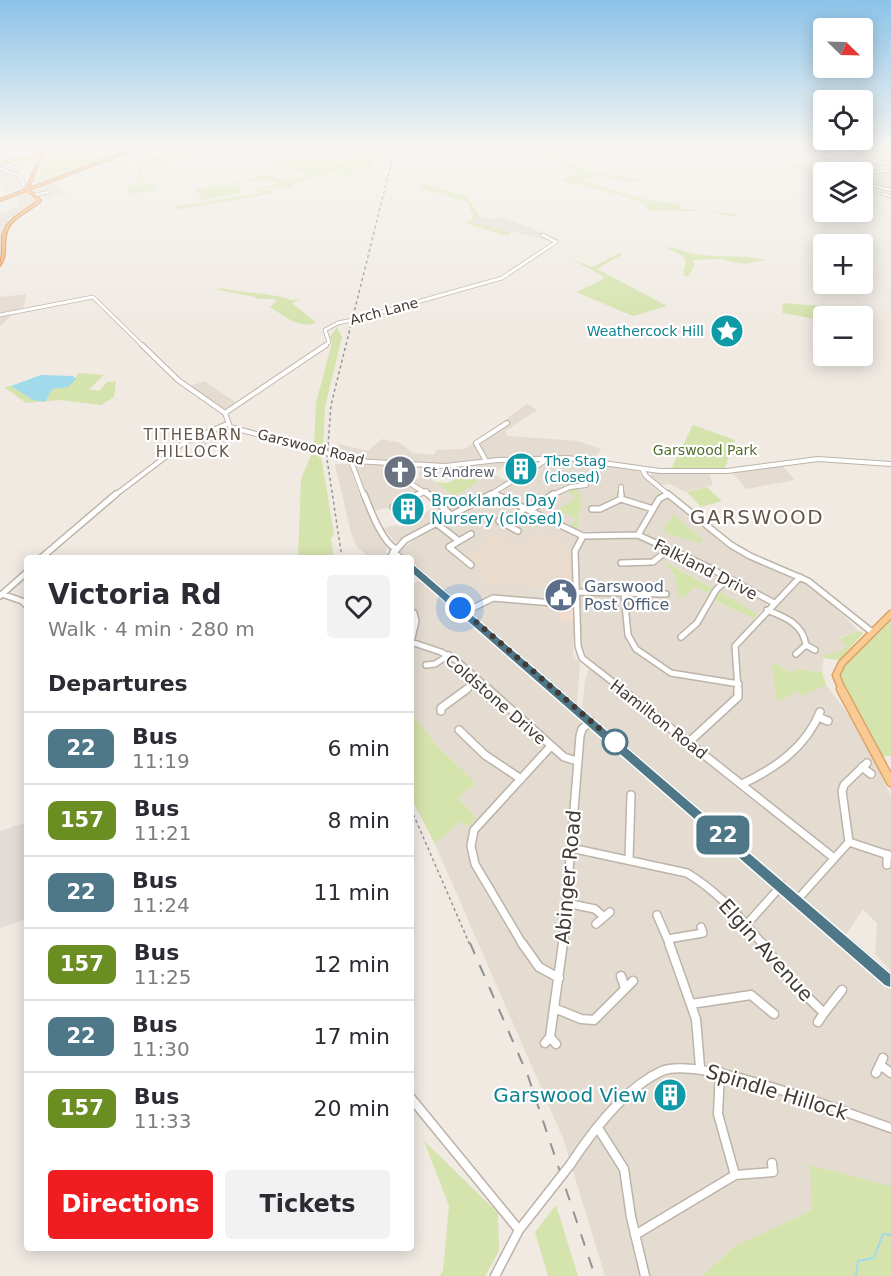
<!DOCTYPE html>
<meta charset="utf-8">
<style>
:root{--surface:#fff;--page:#f2f2f3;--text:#2b2b33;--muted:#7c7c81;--line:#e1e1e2;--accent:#ef1c22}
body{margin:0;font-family:"DejaVu Sans",sans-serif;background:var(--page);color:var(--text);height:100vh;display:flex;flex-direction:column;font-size:22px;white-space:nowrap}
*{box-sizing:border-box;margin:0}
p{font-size:20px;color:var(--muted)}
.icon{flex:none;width:33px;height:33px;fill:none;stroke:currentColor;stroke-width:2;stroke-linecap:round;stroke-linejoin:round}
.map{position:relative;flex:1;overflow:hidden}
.panel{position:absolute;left:24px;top:555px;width:390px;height:696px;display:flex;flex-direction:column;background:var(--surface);border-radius:6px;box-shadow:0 3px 15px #0003}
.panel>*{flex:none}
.badge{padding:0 12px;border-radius:9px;font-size:21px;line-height:39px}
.needle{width:39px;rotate:113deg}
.controls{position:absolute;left:813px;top:18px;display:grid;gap:12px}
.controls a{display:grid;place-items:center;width:60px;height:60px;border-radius:6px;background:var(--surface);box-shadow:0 3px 15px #0003;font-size:30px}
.you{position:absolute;width:30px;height:30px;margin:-15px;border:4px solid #fff;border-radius:50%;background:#1a73e8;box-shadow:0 0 0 9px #1a73e833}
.map>.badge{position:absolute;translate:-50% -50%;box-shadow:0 0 0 3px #fff}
h2{padding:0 24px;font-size:22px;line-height:54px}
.round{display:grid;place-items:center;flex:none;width:63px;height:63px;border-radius:6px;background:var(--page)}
.head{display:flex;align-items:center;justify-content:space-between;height:102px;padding:0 24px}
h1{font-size:28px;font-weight:600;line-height:45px}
.cta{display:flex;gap:12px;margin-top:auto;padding:12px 24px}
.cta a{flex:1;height:69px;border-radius:6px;background:var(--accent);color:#fff;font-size:24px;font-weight:600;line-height:69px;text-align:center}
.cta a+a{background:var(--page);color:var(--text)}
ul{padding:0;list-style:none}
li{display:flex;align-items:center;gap:18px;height:72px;padding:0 24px;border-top:2px solid var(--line)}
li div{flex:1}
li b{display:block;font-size:22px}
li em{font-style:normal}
li .badge{min-width:66px;font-weight:700;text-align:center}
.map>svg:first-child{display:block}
.residential{fill:#e4dbd1}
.commercial{fill:#f2dcce}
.industrial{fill:#e2dcd8}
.education{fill:#e9dccd}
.green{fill:#d5e3ad}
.water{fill:#a1daeb}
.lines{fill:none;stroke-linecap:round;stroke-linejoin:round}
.stream{stroke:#a1daeb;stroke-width:2}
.minor-far5-casing{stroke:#beb3a9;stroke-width:4}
.minor-far4-casing{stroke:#beb3a9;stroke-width:4.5}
.minor-far3-casing{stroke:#beb3a9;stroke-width:6}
.minor-far2-casing{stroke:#beb3a9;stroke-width:8}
.minor-far1-casing{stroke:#beb3a9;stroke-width:10}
.minor-casing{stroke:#beb3a9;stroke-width:11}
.major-far2-casing{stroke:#dda365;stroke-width:4.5}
.major-far1-casing{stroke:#dda365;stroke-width:9}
.major-casing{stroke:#dda365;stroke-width:11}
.highway-casing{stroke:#d47f39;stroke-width:2}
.minor-far5{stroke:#fff;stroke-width:2}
.minor-far4{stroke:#fff;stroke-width:3}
.minor-far3{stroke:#fff;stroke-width:4}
.minor-far2{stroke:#fff;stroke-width:5}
.minor-far1{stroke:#fff;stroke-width:7}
.minor{stroke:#fff;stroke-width:8}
.major-far2{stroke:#f9ca94;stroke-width:3}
.major-far1{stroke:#f9ca94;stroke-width:6}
.major{stroke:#f9ca94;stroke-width:8}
.highway{fill:#f6ad68;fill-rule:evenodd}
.rail-far1{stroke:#939393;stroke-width:1.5;stroke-dasharray:3 3;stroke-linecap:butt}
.rail{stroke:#939393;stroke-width:2;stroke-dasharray:12 12;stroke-linecap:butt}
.minor-bridge-far2-casing{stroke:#beb3a9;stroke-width:4.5;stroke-linecap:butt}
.minor-bridge-far1-casing{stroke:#beb3a9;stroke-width:6;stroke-linecap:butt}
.minor-bridge-casing{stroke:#beb3a9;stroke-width:11;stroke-linecap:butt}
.minor-bridge-far2{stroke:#fff;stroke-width:3}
.minor-bridge-far1{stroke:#fff;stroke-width:4}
.minor-bridge{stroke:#fff;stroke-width:8}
.line{fill:#4e7888;stroke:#fff;stroke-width:1.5}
.walk{stroke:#423a34;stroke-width:6;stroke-dasharray:0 10.8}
.stop-dot{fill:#fff;stroke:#4e7888;stroke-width:3}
.labels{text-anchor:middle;stroke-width:4.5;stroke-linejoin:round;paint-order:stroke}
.far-street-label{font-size:14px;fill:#423a34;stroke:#fff}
.far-culture-label{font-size:14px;fill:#0d838f;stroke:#fff;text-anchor:end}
.far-park-label{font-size:14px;fill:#51702b;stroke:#fff}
.far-worship-label{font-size:14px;fill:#5b616d;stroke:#fff;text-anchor:start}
.far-neighbourhood-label{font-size:15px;letter-spacing:1.5px;fill:#64564b;stroke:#fff}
.culture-label{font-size:16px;fill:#0d838f;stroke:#fff;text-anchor:start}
.street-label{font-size:16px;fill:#423a34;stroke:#fff}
.service-label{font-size:16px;fill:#4e5e75;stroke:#fff;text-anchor:start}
.quarter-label{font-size:20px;letter-spacing:1.5px;fill:#64564b;stroke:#fff}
.near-street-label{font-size:20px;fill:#423a34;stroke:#fff}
.near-culture-label{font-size:20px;fill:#0d838f;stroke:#fff;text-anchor:end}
</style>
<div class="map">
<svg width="891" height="1276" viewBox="0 0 891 1276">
<rect width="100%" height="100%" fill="#f0eae3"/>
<path class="residential" d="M792 144H834L832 146H834L825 148 841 154 891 162V199L863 193 862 172H824L823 185 813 183 818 178 810 174 833 163 791 153 802 149 792 147Z
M29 161 16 168 23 172 16 174 23 178 25 185 8 192 0 182V164Z
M56 180 68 194 45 198 32 191Z
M25 192 35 198 34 204 1 230H3L0 259V214L19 206V199L14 198Z
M26 294 23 310 16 311 0 326V297Z
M204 381 237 403 224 412 191 386Z
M527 404 537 410 505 431 507 436 578 441 601 449 593 460 564 456 499 458 455 465 356 459 337 454 338 444 368 451 382 439 400 443 413 453 433 455 437 450 465 449Z
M216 429 238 432 227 442 212 440 203 446 193 440Z
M510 461 493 474 509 482 395 542 384 528 396 525 400 527 437 506 421 492 391 507 374 511 354 464 396 466 393 478 414 480 418 479 421 468H429L432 480 454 496 479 482 460 468Z
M550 461 578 462 637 471 663 495 722 542 744 557 795 580 775 599 767 598 642 533 578 531 579 510 582 508 573 494 575 498 558 510 577 519 568 528 501 495 504 490Z
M335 464H348L365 509 386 546V558H348L363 556 366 554 357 547 351 533Z
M781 464 795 480 746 489 733 473Z
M652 473 709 474 713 485 685 492 670 484 660 485 650 476Z
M492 496 517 508 515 511 519 516 529 514 579 537 572 549 543 531 482 577 489 583 551 588 552 605 560 606V620L574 623 573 655 580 663 577 705 411 562V558H407L399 551 416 539Z
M639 538 765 601 767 606 758 614 665 561 675 576 711 594 709 599 754 619 762 621 802 581 820 593 859 631 839 638 847 645 843 650 824 655 822 672 795 669 793 674 774 662 802 696 826 685 859 729 891 796V971L875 954 877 923 863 909 846 935 743 849 582 707 585 682 589 668 582 650 577 551 584 539Z
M421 580 891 986V1186L810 1165 812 1210 735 1246 702 1276H605L563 1138 435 844 461 821 468 827 477 818 458 798 476 783 437 746 411 712V585Z"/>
<path class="commercial" d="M550 578 573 579 574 623 560 620V606H552Z"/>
<path class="industrial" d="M479 216 488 219 504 217 558 239 553 242 498 228 486 229 470 222Z
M27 822V919L0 928V831Z"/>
<path class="education" d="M543 531 572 549 573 579 550 578 551 588 489 583 482 577 486 575 462 556 485 543 493 533 518 548Z"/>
<path class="green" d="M41 144H82L83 149 84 144H131L134 147 88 164 81 153 79 156 87 164 37 182 45 157 56 151 54 146Z
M357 144H375L371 166 365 169 354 168 353 170 359 171 346 176 336 172 293 183 292 187 283 189 279 186 266 189 274 191V193L178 210 176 206 261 193 255 189 278 184 276 181H250L224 186 244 188 237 194 202 200 196 189 248 180 265 174C277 182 294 182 306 174L297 171 271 169 275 165 273 159 282 158 285 161 330 158 333 162 359 160 364 154 363 148Z
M527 144H540L546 150 592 173 633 178 650 184 595 176 579 179C611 188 646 204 678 203L680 205 679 208C699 211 718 211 738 215L736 217 705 211H650L645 208 646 204C618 193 591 188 562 181L564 178 577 173Z
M200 145 209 150 174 157 178 158 146 169H142L145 166 136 161Z
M123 154 116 160 141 170 145 182 143 184H149L158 190 131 194 127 187 139 185 136 183 138 172 107 160Z
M815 159 834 164 810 174 786 165 809 163Z
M426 184 468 197 479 216 471 222 490 227 488 229 498 228 512 233 507 236 465 223 474 217 467 202 417 187Z
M673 247C705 262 733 252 766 260L744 264 720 259 692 260 695 264 688 277 683 275 686 261 681 255 666 248Z
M620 253 623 254 597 269 667 306 633 316 576 292 602 280 603 276 571 259 592 267Z
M221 288C242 294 274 292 290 300L300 299 292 303 316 323C299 329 284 316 270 307L276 302 275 299H257L256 297 218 290Z
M783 303 835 307 869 317 864 342 862 316H824L823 326 821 320 782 313Z
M337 327 342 337 325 407 323 446 314 445 316 403 332 343 330 337Z
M79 373 104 375 89 389 99 391 107 382 116 381 114 397 101 405 59 400 26 403 4 387 11 386 33 400 52 389 68 387Z
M693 425 735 440 724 470 670 471Z
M312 453 321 456 334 534 331 539 334 558H298L301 479Z
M465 474H467L479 482 454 496 435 482 448 483Z
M577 486 582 508 579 510 578 531 568 528 576 519 557 510 575 498 566 489Z
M707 487 722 501 701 507 687 492Z
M673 514 702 539 701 543 667 534 663 530Z
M663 560C694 579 727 595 758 614L754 619 709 598 711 594 694 587 685 598 678 596 675 576Z
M891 618V756H882L840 677 843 667Z
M859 631 863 633 839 660 824 658V655L843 650 846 645 839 639Z
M774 662 793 674 794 669 822 672 826 685 802 696 796 691 777 703 772 666Z
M411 712 437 746 476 783 458 798 477 818 468 827 461 821 435 844 411 798Z
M424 1141 498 1213 499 1251 485 1276H440L443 1270 449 1206Z
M810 1165 891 1186V1276H702L735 1246 812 1210Z
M556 1205 578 1276H548L535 1232Z"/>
<path class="water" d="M41 375 73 376 76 379 68 387 52 389 45 402 33 400 11 386Z"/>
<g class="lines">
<path class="stream" d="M856 1276 858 1261 874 1258 883 1234 891 1235"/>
<g class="minor-far5-casing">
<path id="minor-far5" d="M730 144 786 153 804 149 848 150
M878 144 872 148 891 152
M838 146 841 144
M797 151 830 156 827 151
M44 155 48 153 45 151 47 146
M826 157 842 162
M854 157 868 163
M873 161 891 165
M3 168 18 162
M0 169 18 175 24 182 23 186
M830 172 865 165 879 157
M819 178 824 176
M862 178 873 173 891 170
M862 180 872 182
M874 186 891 190
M882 194 891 196
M34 195 48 192"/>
</g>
<g class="minor-far4-casing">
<path id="minor-far4" d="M0 315 93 297 144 347
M357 319 502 278 556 242 543 235
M324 347 329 342 325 330 338 323"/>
</g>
<g class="minor-far3-casing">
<path id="minor-far3" d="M142 345 178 380 225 413 230 427 316 450
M225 413 326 345
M337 456 354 461 445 466 498 460 567 458 660 471H727L818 459 891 464
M354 461 352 464 364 496
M486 461 476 443 507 423
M410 465 408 482 430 496
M642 469 646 476 670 496
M621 487V496
M493 493 499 496
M114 496 185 442 227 424
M416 496 426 491
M488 496 543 462 544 459
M550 496 570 487 586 485
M665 496 668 494"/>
</g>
<g class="minor-far2-casing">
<path id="minor-far2" d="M364 494C370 509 382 542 396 549
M428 494 451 515
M495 494 583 536 638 535 659 499 668 494
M621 494V499
M668 494 731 545 750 556 808 581 872 632
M393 507 419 494
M592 509H600L621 499 653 509
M530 511 553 494
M499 521 518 531
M436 523 459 541
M507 525 524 509
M471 534 449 547 471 565
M638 535 710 568 774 603
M583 536 575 551 578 646 582 658 623 690
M393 552 401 558
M41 558 116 494
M389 558 405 540 491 494
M621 563 653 562 669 549
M411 566 555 690
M577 592 666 594
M2 594 22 601 27 606
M624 594 628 635 636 649 671 673 739 684
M0 596 27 572
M767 610C785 617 803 624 806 645L796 654
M465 612 493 598 577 605
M681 637 697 623 716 590 728 578
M411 642 441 652 456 660 490 690
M411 642 416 621 414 613
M806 645 815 650
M426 665 435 664 449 655
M465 690 479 680
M738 690 735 646 800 577"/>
</g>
<g class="minor-far1-casing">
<path id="minor-far1" d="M488 689 564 757 577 761
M553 689 850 945
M621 689 834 858
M441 711V708L467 689
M818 717 828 721
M459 730 485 755 521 779
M689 742 738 697V689
M862 767 871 774
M742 784C776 768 806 747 820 712
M849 842 891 856
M571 848 687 873C717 891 742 918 763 945
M887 854V865
M629 859 631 795
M798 899 849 842 842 791 844 785 867 763
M566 903 595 909 604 917
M657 915 670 945
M596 924 610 912
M747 924 782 885
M668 939 703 933 701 927
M523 945 475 864 471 846 474 830 551 746
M563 945 580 736 582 729 591 721"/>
</g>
<g class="minor-casing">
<path id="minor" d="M522 943 539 967 559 978
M669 943 696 1019 700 1067
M762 943 790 980 824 1013 842 990
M848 943 891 980
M621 976 625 988
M691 1004 751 995 774 1014
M554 1008 581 1019 594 1020 633 981
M818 1022 824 1013
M550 1037 563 943
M545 1043 550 1037 556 1044
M880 1065 891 1073
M720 1072 718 1114 735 1175
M876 1073 883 1058
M411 1098 519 1230
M598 1128 624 1169 631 1217 645 1276
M570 1165C591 1133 626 1087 662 1071 700 1055 846 1113 891 1128
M635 1235 735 1175 773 1172 772 1163
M495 1276 519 1230 534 1211"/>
</g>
<g class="major-far2-casing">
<path id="major-far2" d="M841 147 891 160
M0 163 36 157"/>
</g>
<g class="major-far1-casing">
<path id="major-far1" d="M842 690 836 675 842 663 891 614"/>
</g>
<g class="major-casing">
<path id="major" d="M841 689 891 782"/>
</g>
<g class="highway-casing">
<path id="highway" d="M29 144H32L37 152 45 155 41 158 29 188 146 144H150L29 190 38 196 41 201C31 211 14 216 8 229 2 242 9 255 0 266L2 252V236L6 226 15 217 37 201 36 198 27 191 0 201V199L26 189 39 158 41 156 33 157V155L37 154H35Z"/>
</g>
<use href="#minor-far5" class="minor-far5"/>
<use href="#minor-far4" class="minor-far4"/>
<use href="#minor-far3" class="minor-far3"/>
<use href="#minor-far2" class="minor-far2"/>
<use href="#minor-far1" class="minor-far1"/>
<use href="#minor" class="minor"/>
<use href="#major-far2" class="major-far2"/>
<use href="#major-far1" class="major-far1"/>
<use href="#major" class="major"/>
<use href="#highway" class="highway"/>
<path class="rail-far1" d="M342 558 327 459 331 405 396 144
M411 809 470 945"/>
<path class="rail" d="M470 943 528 1076 595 1276"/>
<g class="minor-bridge-far2-casing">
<path id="minor-bridge-far2" d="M338 323 357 319"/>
</g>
<g class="minor-bridge-far1-casing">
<path id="minor-bridge-far1" d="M316 450 337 456"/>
</g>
<g class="minor-bridge-casing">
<path id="minor-bridge" d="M534 1211 570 1165"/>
</g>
<use href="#minor-bridge-far2" class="minor-bridge-far2"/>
<use href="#minor-bridge-far1" class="minor-bridge-far1"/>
<use href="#minor-bridge" class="minor-bridge"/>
</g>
<linearGradient id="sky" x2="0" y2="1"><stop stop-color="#8bc3e9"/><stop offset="0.45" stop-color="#f8f6f2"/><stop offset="1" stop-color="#f8f6f2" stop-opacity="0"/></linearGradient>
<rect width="891" height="323" fill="url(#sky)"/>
<path class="line" d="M411 562 891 974V988L885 986 407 569V563Z"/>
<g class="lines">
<path class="walk" d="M460 608 615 742"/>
</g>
<defs>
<g id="sight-disc" transform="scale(1.725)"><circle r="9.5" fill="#0f9aa8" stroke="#fff"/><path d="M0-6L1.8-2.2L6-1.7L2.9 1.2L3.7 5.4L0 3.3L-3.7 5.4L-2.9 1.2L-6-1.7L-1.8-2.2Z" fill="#fff"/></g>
<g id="building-disc" transform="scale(1.725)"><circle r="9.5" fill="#0f9aa8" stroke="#fff"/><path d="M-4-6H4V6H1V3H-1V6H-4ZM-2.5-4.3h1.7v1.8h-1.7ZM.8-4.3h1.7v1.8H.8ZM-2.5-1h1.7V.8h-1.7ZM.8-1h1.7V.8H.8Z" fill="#fff"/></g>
<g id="church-disc" transform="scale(1.725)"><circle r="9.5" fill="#6b7280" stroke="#fff"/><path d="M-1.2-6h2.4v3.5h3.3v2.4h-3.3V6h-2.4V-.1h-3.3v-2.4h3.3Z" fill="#fff"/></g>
<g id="civic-disc" transform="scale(1.725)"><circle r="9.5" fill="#5c6f8a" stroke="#fff"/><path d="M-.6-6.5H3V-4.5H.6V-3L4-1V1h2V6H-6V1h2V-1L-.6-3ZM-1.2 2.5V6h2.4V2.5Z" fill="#fff"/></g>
</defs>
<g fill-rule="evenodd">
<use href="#sight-disc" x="727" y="331"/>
<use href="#building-disc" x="521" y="469"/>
<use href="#church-disc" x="400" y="472"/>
<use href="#building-disc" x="408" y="509"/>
<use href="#civic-disc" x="561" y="595"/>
<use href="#building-disc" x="670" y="1095"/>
</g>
<circle class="stop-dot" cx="615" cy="742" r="12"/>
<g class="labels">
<g class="far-street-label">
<text transform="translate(384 311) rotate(-15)" y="5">Arch Lane</text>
<text transform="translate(311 447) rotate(14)" y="5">Garswood Road</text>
</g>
<g class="far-culture-label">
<text x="704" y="336">Weathercock Hill</text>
<text x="544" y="466" text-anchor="start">The Stag<tspan x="544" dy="16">(closed)</tspan></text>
</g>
<g class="far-park-label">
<text x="705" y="455">Garswood Park</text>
</g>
<g class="far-worship-label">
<text x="423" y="477">St Andrew</text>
</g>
<g class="far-neighbourhood-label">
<text x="193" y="440">TITHEBARN<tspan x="193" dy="17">HILLOCK</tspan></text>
</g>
<g class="culture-label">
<text x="431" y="506">Brooklands Day<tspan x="431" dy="18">Nursery (closed)</tspan></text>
</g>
<g class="street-label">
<text transform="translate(706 569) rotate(27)" y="6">Falkland Drive</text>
<text transform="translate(496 699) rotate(41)" y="6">Coldstone Drive</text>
<text transform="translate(659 719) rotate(38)" y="6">Hamilton Road</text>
</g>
<g class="service-label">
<text x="584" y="592">Garswood<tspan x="584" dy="18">Post Office</tspan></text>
</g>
<g class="quarter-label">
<text x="757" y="524">GARSWOOD</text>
</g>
<g class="near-street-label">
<text transform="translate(568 877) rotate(-85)" y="7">Abinger Road</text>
<text transform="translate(766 950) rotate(48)" y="7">Elgin Avenue</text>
<text transform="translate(777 1092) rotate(17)" y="7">Spindle Hillock</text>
</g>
<g class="near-culture-label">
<text x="647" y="1102">Garswood View</text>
</g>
</g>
</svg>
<div class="controls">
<a><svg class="needle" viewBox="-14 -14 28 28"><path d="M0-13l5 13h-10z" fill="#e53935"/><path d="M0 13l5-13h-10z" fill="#7c7c81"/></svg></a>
<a><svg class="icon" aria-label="locate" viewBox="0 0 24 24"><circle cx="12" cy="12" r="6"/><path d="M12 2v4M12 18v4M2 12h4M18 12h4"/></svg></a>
<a><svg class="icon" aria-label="layers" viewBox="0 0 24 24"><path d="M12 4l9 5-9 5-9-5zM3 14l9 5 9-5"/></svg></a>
<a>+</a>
<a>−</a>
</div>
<div class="you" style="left:460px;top:608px"></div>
<b class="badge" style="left:723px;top:835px;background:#4e7888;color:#fff">22</b>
<section class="panel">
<div class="head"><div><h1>Victoria Rd</h1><p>Walk · 4 min · 280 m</p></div><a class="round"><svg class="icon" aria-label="heart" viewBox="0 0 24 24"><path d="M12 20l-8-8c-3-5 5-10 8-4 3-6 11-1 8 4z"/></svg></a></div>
<h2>Departures</h2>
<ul>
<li><span class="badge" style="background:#4e7888;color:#fff">22</span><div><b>Bus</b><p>11:19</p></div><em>6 min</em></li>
<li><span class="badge" style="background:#6b8e23;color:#fff">157</span><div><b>Bus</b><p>11:21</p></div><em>8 min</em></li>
<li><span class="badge" style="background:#4e7888;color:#fff">22</span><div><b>Bus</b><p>11:24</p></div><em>11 min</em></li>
<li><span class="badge" style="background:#6b8e23;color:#fff">157</span><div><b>Bus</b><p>11:25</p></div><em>12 min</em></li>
<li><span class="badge" style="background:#4e7888;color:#fff">22</span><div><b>Bus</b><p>11:30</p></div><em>17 min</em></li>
<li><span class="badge" style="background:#6b8e23;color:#fff">157</span><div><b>Bus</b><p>11:33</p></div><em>20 min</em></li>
</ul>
<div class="cta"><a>Directions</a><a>Tickets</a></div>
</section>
</div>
